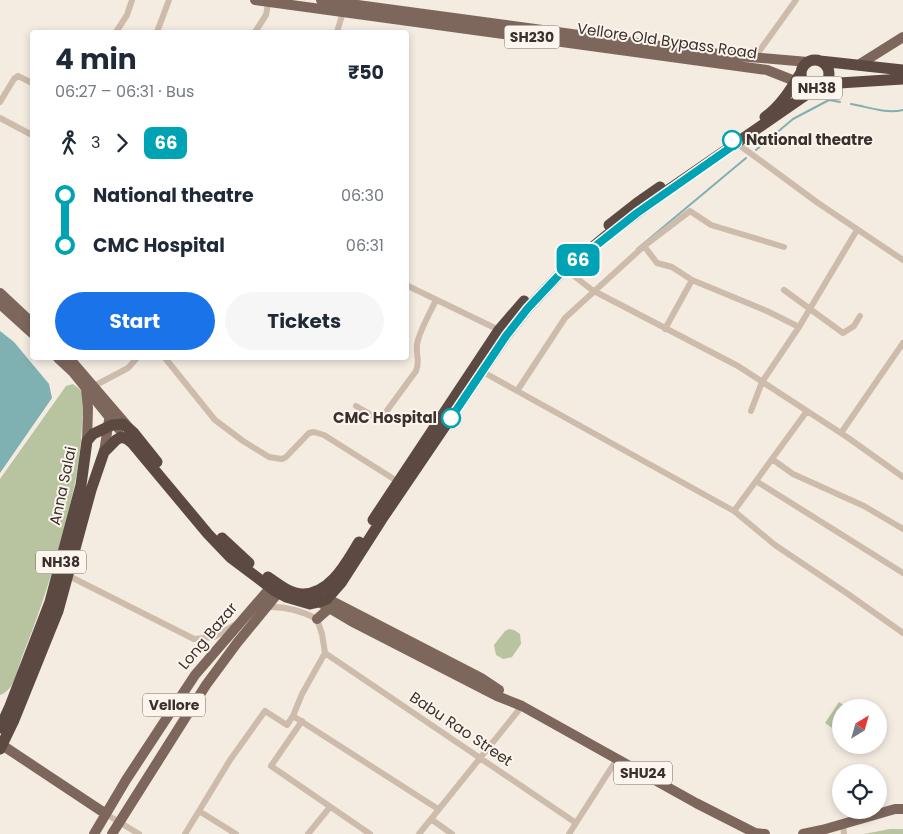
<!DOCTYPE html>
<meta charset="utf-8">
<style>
:root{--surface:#fff;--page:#f6f6f7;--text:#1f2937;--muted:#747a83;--accent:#1a73e8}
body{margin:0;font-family:Poppins,sans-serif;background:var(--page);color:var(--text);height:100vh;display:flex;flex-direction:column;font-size:19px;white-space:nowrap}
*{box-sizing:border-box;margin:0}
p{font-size:16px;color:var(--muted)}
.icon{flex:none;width:28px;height:28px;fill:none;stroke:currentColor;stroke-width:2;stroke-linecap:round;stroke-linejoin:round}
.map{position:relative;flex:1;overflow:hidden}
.drawer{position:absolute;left:30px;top:30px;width:379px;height:330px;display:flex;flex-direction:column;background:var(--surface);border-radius:5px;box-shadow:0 2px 8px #0003}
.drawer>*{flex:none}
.badge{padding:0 10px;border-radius:8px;font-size:18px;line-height:32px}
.needle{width:32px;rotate:37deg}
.fabs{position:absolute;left:832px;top:699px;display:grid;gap:10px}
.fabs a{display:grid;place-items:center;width:55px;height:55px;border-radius:50%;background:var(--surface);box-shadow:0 2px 8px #0003;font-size:25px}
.map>.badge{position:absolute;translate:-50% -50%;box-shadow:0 0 0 2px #fff}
.legs{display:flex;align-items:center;gap:8px;height:55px;padding:0 25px;font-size:16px}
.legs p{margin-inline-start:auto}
.head{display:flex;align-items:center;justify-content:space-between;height:85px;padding:0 25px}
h1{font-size:28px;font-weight:700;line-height:38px}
.button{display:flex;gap:10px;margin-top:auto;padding:10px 25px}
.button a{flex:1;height:58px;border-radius:30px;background:var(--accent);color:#fff;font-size:20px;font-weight:700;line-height:58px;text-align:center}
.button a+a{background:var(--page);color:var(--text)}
ul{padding:0 25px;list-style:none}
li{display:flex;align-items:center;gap:18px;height:50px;font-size:19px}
li i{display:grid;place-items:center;width:8px;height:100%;margin:0 6px;background:currentColor}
li i::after{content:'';width:12px;height:12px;margin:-6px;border:4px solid;border-radius:50%;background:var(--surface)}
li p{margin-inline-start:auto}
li:first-child i{background:linear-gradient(#0000 50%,currentColor 0)}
li:last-child i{background:linear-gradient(currentColor 50%,#0000 0)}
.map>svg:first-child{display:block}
.green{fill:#b8c4a0}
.water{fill:#7fb0b2}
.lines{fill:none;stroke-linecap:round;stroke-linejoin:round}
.stream{stroke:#7fb0b2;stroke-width:2}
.street{stroke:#cdbbac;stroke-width:6}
.primary{stroke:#7d675c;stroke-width:10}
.highway{stroke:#5c4a42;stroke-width:11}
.line-1-casing{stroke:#fff;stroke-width:11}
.line-1{stroke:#00a3b4;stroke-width:8}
.stop-1-dot{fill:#fff;stroke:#00a3b4;stroke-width:2.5}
.labels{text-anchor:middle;stroke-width:4;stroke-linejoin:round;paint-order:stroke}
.shield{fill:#fbf5ee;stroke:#756b66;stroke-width:1}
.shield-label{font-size:14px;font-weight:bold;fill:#3b302b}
.street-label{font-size:15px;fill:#3b302b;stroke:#fbf5ee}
.stop-label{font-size:15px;font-weight:bold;fill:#3b302b;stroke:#fbf5ee;text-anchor:start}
</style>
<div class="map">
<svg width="903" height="834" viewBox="0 0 903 834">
<rect width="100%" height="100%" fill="#f4ebe1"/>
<path class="green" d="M73 384C77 387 82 390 83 395 85 401 83 411 82 418 82 461 71 503 60 545 49 583 37 620 22 657 17 670 15 690 0 695V479L66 386Z
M509 629 514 630 520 634 521 644 512 657 503 659 496 655 494 645 505 631Z
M839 702 847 707 841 708V721L835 730 825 723Z
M890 829H903V834H864Z"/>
<path class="water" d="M0 331 14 342 49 384 52 398 0 473Z"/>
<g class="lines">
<path class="stream" d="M851 104C869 107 885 114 903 110
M756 150 793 119 829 100 840 102
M637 249 746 158"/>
<path class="street" d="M116 32 127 15 132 0
M157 32 169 0
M255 32 266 15 268 4
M337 32 343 12
M755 57 796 0
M0 102 14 79 18 76 32 83
M0 118 32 135
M735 142 818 203 903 260
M644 246 657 263 672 267 692 280 665 329
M560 265 592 290 738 366 847 437 903 477
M692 280 767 311 799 327
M406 285 499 330
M784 290 843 333 854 326 860 316
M165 358 215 420 243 441 269 457 282 459 286 457 309 433 314 432 324 435 397 481
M483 372 734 511 775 545 848 594 903 633
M94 386 128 368 137 358
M517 391 565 318 644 246 690 211 711 225 784 247
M356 406 380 420 416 371C421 359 414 353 418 340 422 326 430 313 436 300
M751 411 762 382 799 327 857 230
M841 433 903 343
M772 459 793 474 864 506 903 529
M756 481 807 411
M734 511 756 481 903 573
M67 575 194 639 214 637 236 624
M266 607C285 606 300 610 317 619L322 634 325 653
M293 716 302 694 325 653 576 823 617 759
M302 721 271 766 370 834
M199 811 236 834
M106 814 139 834
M431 819 452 834
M843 824 844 834
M185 834 230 760 265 711 287 725 293 716 438 809
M308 834 330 807
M419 834 522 706
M569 834 576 823"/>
<path class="primary" d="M255 0 767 70 805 85
M321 0 726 55 808 62
M860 64 903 37
M0 293 32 323
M0 304 32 333
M58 358 73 372 119 429
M69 358 130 429
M86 389 88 408 87 441
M104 452 109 420
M324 597 481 678 499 690
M314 599 351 621 497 696 522 706 696 803 755 833 765 834
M317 619 333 605
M2 745 106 814
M94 834 126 780 195 675 270 588
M112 834 206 685 237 643 278 593
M803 834 822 830 895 809H903"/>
<path class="highway" d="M801 74a14 14 0 1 1 28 0a14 14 0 1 1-28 0Z
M820 61 903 70
M823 86 839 83 903 79
M765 117C780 107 791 89 800 74
M609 225 637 203 660 187
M373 520 499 330 524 301
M222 538 249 563
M268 577C278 584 290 594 303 594 331 594 347 561 359 542
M0 728 10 706 50 602 81 485 87 441 93 434 112 425 123 424 133 432 157 462
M0 749 14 720 58 611 91 490 104 452 116 440 121 437 127 439 132 443 208 534 230 557 275 591 286 597 310 604 319 602 327 599 341 583 382 519 506 336 528 308 560 274 606 236 668 190 816 88"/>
</g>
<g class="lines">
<g class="line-1-casing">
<path id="line-1" d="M451 418 506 336 528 308 560 274 637 213 737 143 732 140"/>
</g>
<use href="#line-1" class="line-1"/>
</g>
<g class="stop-1-dot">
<circle cx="732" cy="140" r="9"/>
<circle cx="451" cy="418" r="9"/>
</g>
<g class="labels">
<g class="shield">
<rect x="504.5" y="25.5" width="55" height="23" rx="4"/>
<rect x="792" y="76.5" width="50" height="23" rx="4"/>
<rect x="36" y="550.5" width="50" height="23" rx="4"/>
<rect x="143" y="693.5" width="62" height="23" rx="4"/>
<rect x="614" y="761.5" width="58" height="23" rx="4"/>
</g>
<g class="shield-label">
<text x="532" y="42">SH230</text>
<text x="817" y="93">NH38</text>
<text x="61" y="567">NH38</text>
<text x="174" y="710">Vellore</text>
<text x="643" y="778">SHU24</text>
</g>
<g class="street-label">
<text transform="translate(667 41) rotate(8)" y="5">Vellore Old Bypass Road</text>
<text transform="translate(63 486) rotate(-78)" y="5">Anna Salai</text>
<text transform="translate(208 636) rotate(-50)" y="5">Long Bazar</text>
<text transform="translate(461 729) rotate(34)" y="5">Babu Rao Street</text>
</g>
<g class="stop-label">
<text x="746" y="145">National theatre</text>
<text x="437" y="423" text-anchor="end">CMC Hospital</text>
</g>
</g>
</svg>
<div class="fabs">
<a><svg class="needle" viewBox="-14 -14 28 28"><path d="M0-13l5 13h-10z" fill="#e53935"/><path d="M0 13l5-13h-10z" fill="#747a83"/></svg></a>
<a><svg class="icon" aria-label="locate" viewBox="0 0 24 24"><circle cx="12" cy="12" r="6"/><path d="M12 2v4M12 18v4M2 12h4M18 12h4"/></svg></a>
</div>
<b class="badge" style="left:578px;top:260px;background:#00a3b4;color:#fff">66</b>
<section class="drawer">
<div class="head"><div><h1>4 min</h1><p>06:27 – 06:31 · Bus</p></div><b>₹50</b></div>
<div class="legs"><svg class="icon" aria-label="walk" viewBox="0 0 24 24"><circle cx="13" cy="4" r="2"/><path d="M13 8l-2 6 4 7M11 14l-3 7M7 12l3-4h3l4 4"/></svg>3<svg class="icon" aria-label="forward" viewBox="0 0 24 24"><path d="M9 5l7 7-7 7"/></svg><b class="badge" style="background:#00a3b4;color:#fff">66</b></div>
<ul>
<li><i style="color:#00a3b4"></i><b>National theatre</b><p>06:30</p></li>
<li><i style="color:#00a3b4"></i><b>CMC Hospital</b><p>06:31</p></li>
</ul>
<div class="button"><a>Start</a><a>Tickets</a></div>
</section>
</div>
